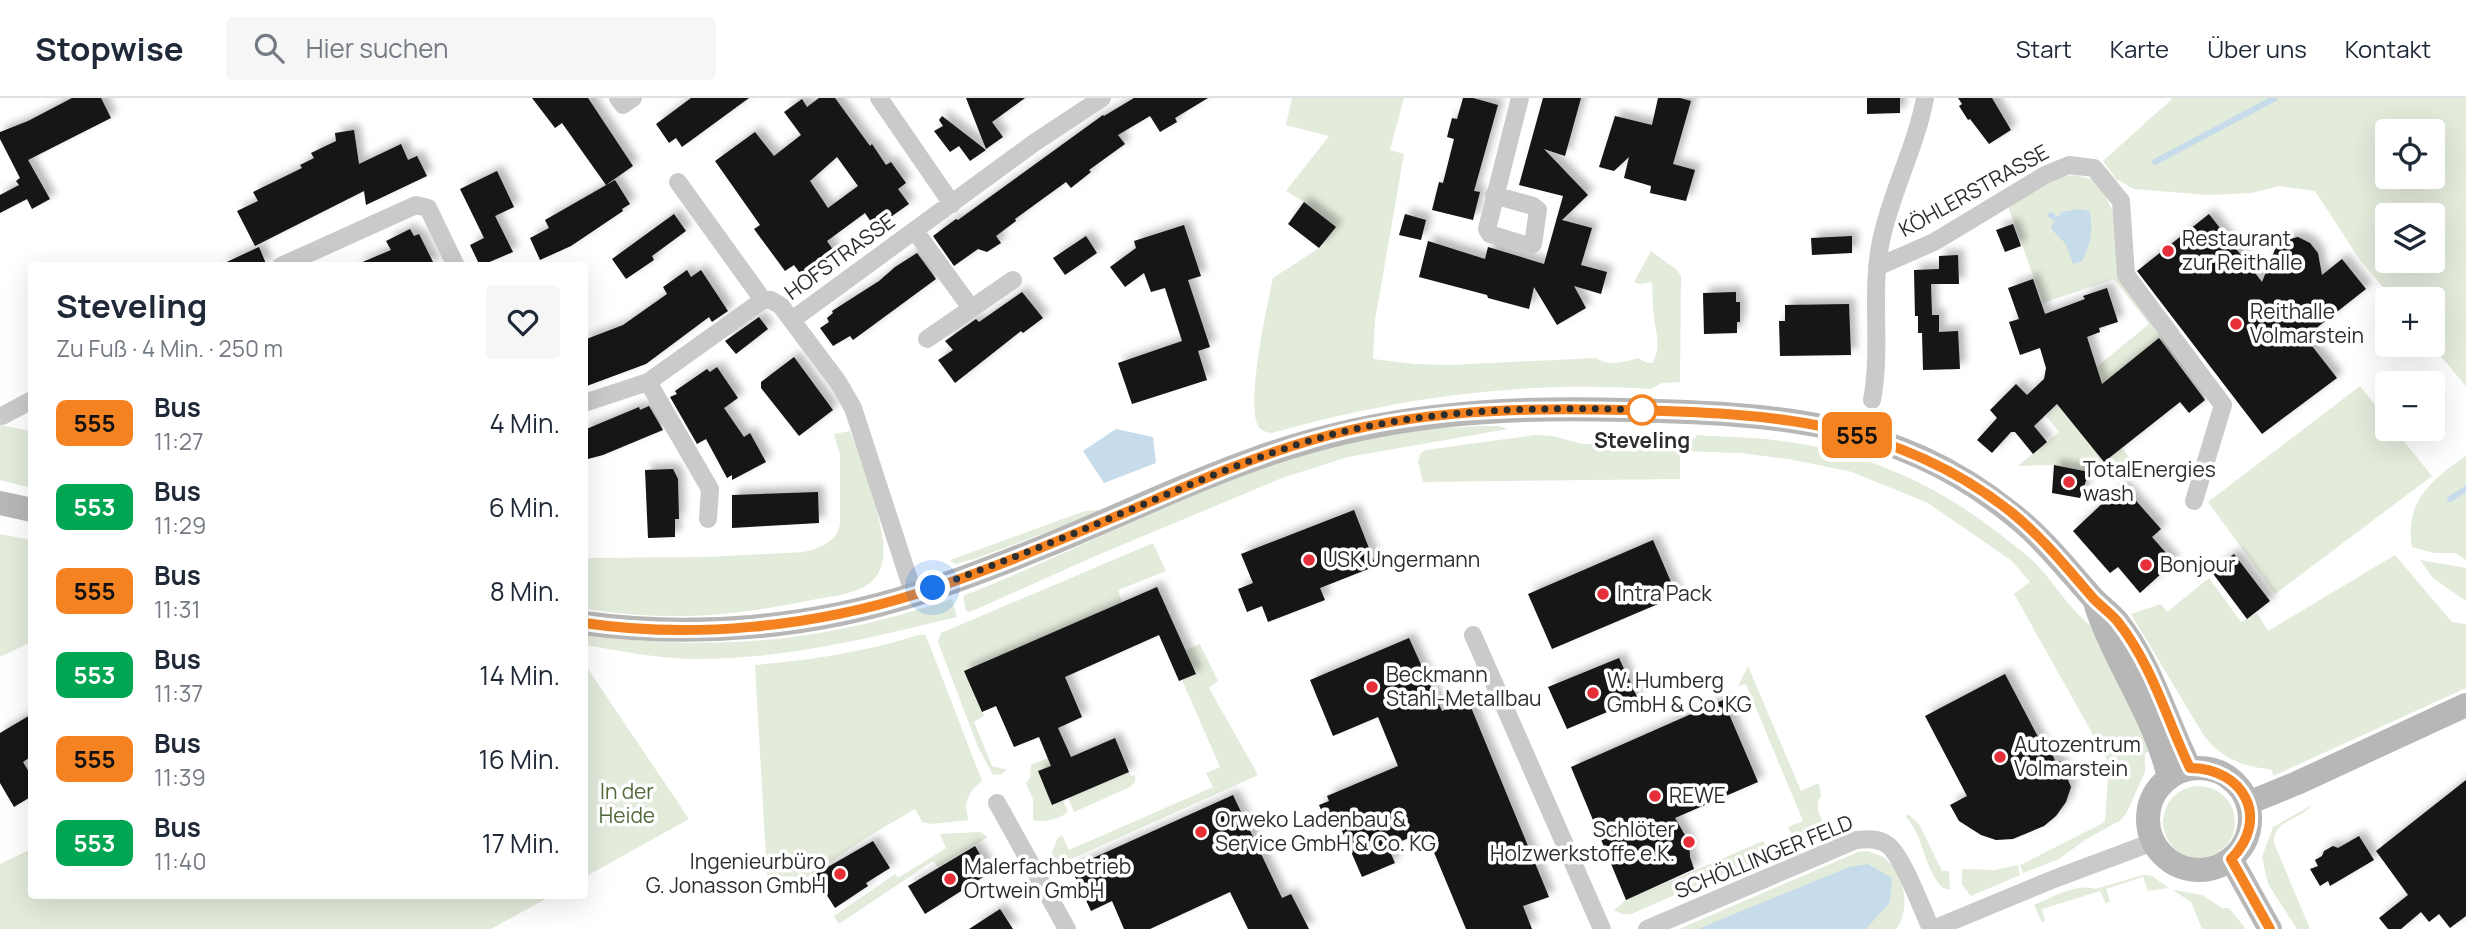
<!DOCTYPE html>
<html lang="de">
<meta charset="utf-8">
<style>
:root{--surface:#fff;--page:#f6f6f7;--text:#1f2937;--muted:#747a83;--line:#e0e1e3}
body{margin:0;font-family:Manrope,sans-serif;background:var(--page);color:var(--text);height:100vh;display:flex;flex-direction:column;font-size:26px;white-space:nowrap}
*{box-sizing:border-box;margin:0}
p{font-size:23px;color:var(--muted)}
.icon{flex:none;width:38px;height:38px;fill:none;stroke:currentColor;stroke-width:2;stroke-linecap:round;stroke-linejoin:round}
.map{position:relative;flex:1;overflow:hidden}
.sheet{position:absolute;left:28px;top:164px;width:560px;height:637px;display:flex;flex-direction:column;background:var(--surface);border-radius:7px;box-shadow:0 7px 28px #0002}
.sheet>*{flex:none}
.badge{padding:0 14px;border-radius:10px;font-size:24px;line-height:46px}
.fabs{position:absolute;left:2375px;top:21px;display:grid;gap:14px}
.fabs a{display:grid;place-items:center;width:70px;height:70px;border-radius:7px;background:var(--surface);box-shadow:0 7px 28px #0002;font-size:35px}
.you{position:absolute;width:35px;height:35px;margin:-18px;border:5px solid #fff;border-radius:50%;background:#1a73e8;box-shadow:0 0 0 10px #1a73e833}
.map>.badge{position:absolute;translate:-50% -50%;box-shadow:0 0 0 4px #fff}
.round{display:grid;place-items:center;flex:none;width:74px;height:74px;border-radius:7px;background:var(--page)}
.head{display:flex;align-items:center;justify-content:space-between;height:119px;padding:0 28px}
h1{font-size:33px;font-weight:700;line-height:52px}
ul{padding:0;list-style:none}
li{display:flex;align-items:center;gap:21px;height:84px;padding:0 28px}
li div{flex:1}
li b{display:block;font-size:26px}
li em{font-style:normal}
li .badge{min-width:77px;font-weight:700;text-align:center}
header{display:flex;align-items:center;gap:42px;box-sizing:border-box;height:98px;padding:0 35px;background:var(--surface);border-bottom:2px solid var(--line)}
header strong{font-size:33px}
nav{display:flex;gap:38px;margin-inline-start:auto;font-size:24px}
.search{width:490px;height:63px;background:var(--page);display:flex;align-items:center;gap:18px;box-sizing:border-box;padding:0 24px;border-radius:7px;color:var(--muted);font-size:26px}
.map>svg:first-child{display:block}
.green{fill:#e3ebdb;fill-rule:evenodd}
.water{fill:#c6dceb}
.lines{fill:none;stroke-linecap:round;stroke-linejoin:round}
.stream{stroke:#c6dceb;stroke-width:6}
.building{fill:#141414;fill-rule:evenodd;filter:url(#shadow)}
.street{stroke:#cacaca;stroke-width:18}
.secondary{stroke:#b7b7b7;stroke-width:24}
.line-casing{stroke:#fff;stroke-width:16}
.line{stroke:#f58220;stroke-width:10}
.walk{stroke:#2d2d2d;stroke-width:7;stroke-dasharray:0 12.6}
.poi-dot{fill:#e62e38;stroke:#fff;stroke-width:2.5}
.stop-dot{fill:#fff;stroke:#f58220;stroke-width:3.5}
.labels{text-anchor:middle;stroke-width:7;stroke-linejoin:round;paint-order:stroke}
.street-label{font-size:21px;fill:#2d2d2d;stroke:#fff}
.poi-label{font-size:21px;fill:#2d2d2d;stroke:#fff;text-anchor:start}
.stop-label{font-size:21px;font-weight:bold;fill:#2d2d2d;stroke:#fff}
.park-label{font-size:21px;fill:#50693b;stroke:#fff}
</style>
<header>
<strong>Stopwise</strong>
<div class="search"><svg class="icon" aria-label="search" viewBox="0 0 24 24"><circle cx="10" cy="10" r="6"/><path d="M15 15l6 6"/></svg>Hier suchen</div>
<nav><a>Start</a><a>Karte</a><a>Über uns</a><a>Kontakt</a></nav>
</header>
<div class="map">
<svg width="2466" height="831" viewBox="0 0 2466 831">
<defs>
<filter id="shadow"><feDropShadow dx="6" dy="-6" stdDeviation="3.5" flood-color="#0004"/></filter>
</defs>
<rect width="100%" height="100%" fill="#fff"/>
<path class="green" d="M1292 0H1404L1390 52 1404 56 1375 222 1373 261 1414 266 1449 267 1596 260C1610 269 1624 264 1638 260L1647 265H1652C1662 250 1656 236 1654 220 1652 208 1653 196 1652 184L1640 186 1634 184 1651 153 1677 172 1681 178 1680 284 1662 285 1651 291C1523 282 1395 300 1272 335 1267 334 1261 333 1258 328 1246 304 1267 208 1273 180L1319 150 1335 129 1304 104 1286 93 1329 38 1286 27Z
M2173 0H2466V288L2431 247 2432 201H2393L2360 162 2315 93 2279 88 2252 95 2208 97 2134 91 2116 81 2103 63ZM2387 33H2432V79H2387ZM2387 117H2432V163H2387Z
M2075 77 2091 81 2102 90 2113 114 2120 179 2208 300 2159 241 2065 315 2104 364 2122 350 2134 366 2120 380 2053 367 2018 368 2059 334 2046 318 2075 287 2149 226 2114 181 2043 205 2008 108 2059 79Z
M2360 288 2387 322V331H2394L2432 378 2275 496 2208 404Z
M0 327 31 333V390L0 382Z
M1479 328H1498L1508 331 1348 359 1282 380 1091 460 970 514 966 513 963 498C1106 442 1241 361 1394 335 1421 330 1451 330 1479 328Z
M850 333C860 360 891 440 882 465 880 474 875 482 867 487 853 496 834 498 817 501 768 511 719 519 669 518 641 518 613 515 585 511V460L708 459 804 454C820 450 837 444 840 426V357L834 336Z
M1535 337 1553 338 1582 346 1619 347V353H1635L1636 349 1655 348 1696 340V337C1725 339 1753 339 1782 343 1862 353 1938 387 2001 437 2012 446 2024 454 2034 464 2055 485 2068 510 2091 528L2155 651 2145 655V674L2127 714 2121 722 2085 742 2059 761 2023 775 2020 767 2105 724 2109 665 2014 496 2030 484 2012 463 1928 405 1852 374 1789 361 1740 355 1680 353V381L1423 384 1418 363 1421 355 1426 352Z
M2466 358V462L2455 455H2434L2412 449C2404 404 2432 381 2466 358Z
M1099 412 1097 415 978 460 955 466 950 462 1085 413Z
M0 436 32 442 31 544 0 559Z
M1153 445 1166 473 1118 492 1122 504 965 573 984 618 974 624 992 668 1007 672 1002 676 993 677 978 649 938 544 941 535Z
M2395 457 2452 524 2466 526V590L2273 678 2272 672C2265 670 2257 670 2250 668 2230 663 2217 654 2204 638L2131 516 2161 506 2167 514 2209 480 2241 524 2257 515 2268 533Z
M2420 462 2466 470V503L2433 480Z
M952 501 957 519C869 540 783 562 691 561 656 560 620 553 585 547V537C720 554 822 544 952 501Z
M918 537H925L928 543 982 683C969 693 962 705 969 722L931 726 922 724 915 711 869 738 808 779 767 778 755 567C810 562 866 554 918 537Z
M1200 546 1218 583 1209 590 1258 677 1056 768 1051 758 1057 741 1062 737 1069 752 1213 689 1206 675 1220 669 1182 582 1195 576 1185 552Z
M584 565 689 721 585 779H584Z
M1748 568 1801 693 1819 685 1821 698C1813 708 1822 721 1826 732L1801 742 1790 734 1788 729 1803 723 1746 586 1738 588Z
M1048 660 1051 668 1039 673 1063 702 1068 714C1059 721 1045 725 1033 722V701L1026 685 1030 680 1031 667Z
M1129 674 1131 678 1135 677V684L1130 689 1074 714 1068 700Z
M2163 724a36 36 0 1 1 72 0a36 36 0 1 1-72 0Z
M2312 707C2300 723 2273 721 2274 745L2310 831H2297L2268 786 2262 759 2273 729Z
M1908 716 1919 726 1942 773H1949L1950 792 1943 790C1924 772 1924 738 1906 719Z
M980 734 988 739 938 769 933 763 839 826 834 818 895 776 898 780 946 750 940 736Z
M1763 743 1769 753 1768 757 1631 816H1622L1614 812 1626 802Z
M31 751 32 798H551L491 831H0V766Z
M1866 753C1874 755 1881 757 1887 762 1905 778 1911 812 1896 831H1679L1858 754Z
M2018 767 2020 777 1971 798 1962 787V771L1995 772Z
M2143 777 2152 778 2169 790 2148 793 2143 779 2106 791 2110 803 2106 806 2100 793 2042 811 2045 823 2042 824 2034 807C2051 800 2077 785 2095 791Z
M2175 792 2202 797 2222 810H2229L2246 831H2202L2191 804 2174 793Z"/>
<path class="water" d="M2078 111 2090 113C2093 132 2091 146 2082 163L2073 166 2066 146 2052 132 2051 128 2062 114Z
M1116 331 1153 339 1156 365 1104 385 1083 353Z
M1868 766 1892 780 1890 804 1866 831H1698L1849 769Z"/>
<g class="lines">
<path class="stream" d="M2155 64 2275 0
M2051 117 2056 121
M2450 401 2466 391"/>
</g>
<path class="building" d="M72 0H101L111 20 28 62 50 101 32 111 27 101 0 115V97L19 87 16 83 20 80 0 41V34L28 23Z
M532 0H588L633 68 606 87 562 25 555 30Z
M691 0H749L682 49 676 40 669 45 656 26Z
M819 0H835L870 48 872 46 886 67 891 64 906 85 898 91 909 106 875 130 865 115 827 143 838 159 805 182 794 167 785 173 754 131 760 127 715 63 755 34 774 58 801 37 784 14 802 1 807 9ZM837 59 858 88 828 110 810 83Z
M966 0H1025L992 24 1003 39 986 51Z
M1134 0H1208L1175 20 1177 24 1160 34 1150 18 1118 37 1125 46 1089 72 1091 74 1071 90 1066 84 1015 121 1016 123 996 138 1001 145 987 154 978 151 954 168 933 138 956 121 958 122 1103 17 1104 18Z
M1463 0H1473L1498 7 1474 93 1480 94 1473 122 1432 112 1439 84 1443 85 1454 41 1447 39 1452 20 1457 21Z
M1543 0H1581L1565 58 1544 51 1588 97 1562 122 1592 130 1581 167 1607 174 1601 196 1574 188 1586 210 1557 227 1534 189 1529 211 1488 200 1487 197 1419 179 1428 143 1485 161 1488 149 1544 166 1563 98 1519 87Z
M1658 0H1680L1691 3 1673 66 1695 72 1686 103 1650 95 1651 88 1624 80 1629 59 1614 73 1599 69 1615 18 1652 27Z
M1867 0H1900V15L1867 16Z
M1958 0H1992L2011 32 1989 46 1970 21 1968 22 1959 8 1962 6Z
M942 18 986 52 970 63 959 48 950 54 934 33 943 28 939 22Z
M354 32 359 66 401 46 408 62 417 58 427 78 366 107 364 93 255 148 237 113 258 103 253 94 302 70 300 67 314 60 311 55 336 43 335 35Z
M497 73 514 109 495 118 513 154 480 168 470 147 484 140 460 91Z
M615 82 630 106 622 111 623 113 571 148 540 162 530 140 549 130 545 122Z
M1304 104 1336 129 1319 150 1288 126Z
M674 116 686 133 652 158 654 162 626 181 612 161Z
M1405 116 1426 122 1421 142 1399 137Z
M2209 116 2262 184 2276 149 2286 142 2298 139 2310 145 2318 155 2322 177 2342 161 2366 191 2305 239 2337 280 2262 336 2137 173Z
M2013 126 2021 148 2005 154 1996 132Z
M1184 127 1201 178 1188 182 1210 249 1198 253 1207 282 1132 306 1118 265 1182 243 1165 190 1151 194 1144 175 1125 189 1110 169 1136 150 1134 143Z
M410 131 414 138 419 136 435 168H353L391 152 386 143Z
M1086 138 1097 155 1065 177 1053 160Z
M1852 138V155L1812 157 1811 140Z
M259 149 267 168H218Z
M917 155 936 181 853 242 850 238 833 248 820 230 829 224 827 220 833 215 832 213 879 183 895 169Z
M1958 157 1959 186H1931L1932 217H1939V234L1958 233 1960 271 1923 272 1922 235H1918V218H1925H1915L1914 172 1939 171V158Z
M687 172 691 179 701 172 728 213 712 224 709 219 646 266 584 289V242L623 227 667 196 663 189Z
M2033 181 2045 216 2085 201 2083 198 2107 190 2118 224 2099 230 2100 234 2087 239 2102 286 2159 240 2205 302 2189 315 2180 304 2104 364 2057 306 2034 328 2047 344 2033 356 2015 334H2011L1992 355 1977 342 1997 320 1990 312 2016 286 2027 297 2044 281 2046 270 2040 250 2020 257 2009 224 2019 221 2008 190Z
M1022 194 1043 220 1023 235 1021 233 955 285 938 262 953 252 945 243 976 221 979 224Z
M1736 194V204H1740V224H1737V235L1704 236 1703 195Z
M1849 206 1851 257 1780 258 1779 223H1785V207Z
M759 219 768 231 736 256 725 243Z
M794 259 833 312 799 338 761 290V284Z
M717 269 738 300 724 310 744 339 750 335 766 364 732 382V377L727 380 706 341 697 346 670 299 677 296 675 293 707 271 710 274Z
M649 308 663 332 603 357 584 362V332L639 309 640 312Z
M2054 367 2089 374 2080 400 2052 395Z
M673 371 678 381 679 421H675V439L648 440 645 372Z
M2122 387 2161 431 2152 439 2174 464 2140 495 2118 469 2110 475 2073 433Z
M818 394 819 425 732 430V397Z
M1354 412 1376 468 1320 490 1325 502 1268 524 1262 508 1247 514 1238 491 1253 485 1241 456Z
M1653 442 1677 498 1552 551 1528 496Z
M2234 456 2270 503 2247 521 2211 473Z
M1157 489 1196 576 1179 583 1159 537 1065 579 1082 619 1058 630 1071 659 1115 640 1129 674 1052 707 1038 673 1051 668 1039 639 1014 649 996 608 982 614 964 573Z
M1409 540 1442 613 1468 602 1549 799 1523 808 1532 831H1466L1425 733 1388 749 1395 765 1362 779 1339 726 1329 730 1319 707 1329 703 1327 698 1398 668 1378 619 1333 638 1310 582Z
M1619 560 1638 601 1567 631 1548 589Z
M2005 576 2047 656 2051 653 2056 665 2060 663 2071 689 2066 704 2056 718 2044 728 2013 741 1996 742 1981 737 1959 723 1950 707 1967 698 1925 618Z
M1723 602 1758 684 1675 720 1689 744 1690 759 1694 771 1626 802 1571 669Z
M32 616V658L23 664 32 679V698L14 709 0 685V635Z
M2466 682V818L2450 830 2439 816 2429 824 2421 814 2401 831H2388L2379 820 2408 797 2376 753Z
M1233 697 1282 800 1291 796 1309 831H1248L1230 794 1150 831H1124L1112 803 1091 813 1071 770Z
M2359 738 2374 762 2330 788 2328 783 2320 788 2310 771 2318 768 2315 762 2322 758 2324 753 2333 748 2338 750Z
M873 743 890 770 866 785 868 788 835 810 814 777Z
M975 748 991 774 925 816 908 788Z
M1000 811 1013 831H969Z"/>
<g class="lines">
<path class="street" d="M618 0 623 7 633 0
M879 0 952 106
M678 84 763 202H771L781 208 838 284 853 310 914 497
M1494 97 1533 108 1538 112 1533 146 1529 148 1490 136 1487 131 1520 0
M915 133 971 210
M281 168 416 107 428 110 456 168
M1877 169 1934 144 2045 77 2069 67 2094 70 2121 103 2126 177 2223 307 2194 403
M792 222 1034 45 1102 0
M927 241 1013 182
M648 284 710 391 708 421
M1872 302C1882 250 1870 195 1881 143 1891 94 1916 49 1925 0
M584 305 648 284 763 202
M2 318 32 302
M1473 537 1602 831
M997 705 1067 831
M1647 831 1856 742C1867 741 1878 740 1888 747 1903 759 1922 811 1931 831
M1933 831 2054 781 2153 744"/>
<path class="secondary" d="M0 405 32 412
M2094 501C2113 564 2154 614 2169 680
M584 525C694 540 810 530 916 496 959 483 1001 466 1043 449 1113 421 1181 387 1252 362 1375 317 1496 308 1626 312 1770 316 1893 320 2011 415 2042 439 2066 470 2092 499 2100 508 2111 515 2118 524 2152 568 2166 622 2190 670
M2148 721a51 51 0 1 1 102 0a51 51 0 1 1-102 0Z
M2248 705 2297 685 2466 607
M2231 761 2270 831"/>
</g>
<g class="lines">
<g class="line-casing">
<path id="line" d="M584 525C692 541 811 529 916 496 982 475 1046 448 1110 421 1176 393 1242 362 1312 342 1414 312 1520 309 1626 312 1768 315 1895 322 2011 414 2042 439 2067 470 2092 499 2100 508 2111 515 2118 524 2152 567 2167 622 2190 670 2244 670 2271 721 2231 761L2270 831"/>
</g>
<use href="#line" class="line"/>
<path class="walk" d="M933 490C996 466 1058 443 1120 416 1200 383 1279 346 1365 329 1457 310 1551 309 1645 312H1642"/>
</g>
<g class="poi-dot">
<circle cx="2168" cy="153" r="7"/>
<circle cx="2236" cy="226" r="7"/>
<circle cx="2069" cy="384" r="7"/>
<circle cx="1309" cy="462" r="7"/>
<circle cx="2146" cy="467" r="7"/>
<circle cx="1603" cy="496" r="7"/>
<circle cx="1372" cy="589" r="7"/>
<circle cx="1593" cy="595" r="7"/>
<circle cx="2000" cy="659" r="7"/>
<circle cx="1655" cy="698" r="7"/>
<circle cx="1201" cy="734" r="7"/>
<circle cx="1689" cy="744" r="7"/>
<circle cx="840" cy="776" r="7"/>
<circle cx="950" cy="781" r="7"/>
</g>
<circle class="stop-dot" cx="1642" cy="312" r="14"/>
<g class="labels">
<g class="street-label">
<text transform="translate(1974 93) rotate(-29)" y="7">KÖHLERSTRASSE</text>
<text transform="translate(840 159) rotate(-36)" y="7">HOFSTRASSE</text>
<text transform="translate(1764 759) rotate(-22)" y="7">SCHÖLLINGER FELD</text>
</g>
<g class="poi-label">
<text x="2182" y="148">Restaurant<tspan x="2182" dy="24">zur Reithalle</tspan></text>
<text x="2250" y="221">Reithalle<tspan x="2250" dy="24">Volmarstein</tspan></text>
<text x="2083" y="379">TotalEnergies<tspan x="2083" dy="24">wash</tspan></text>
<text x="1323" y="469">USK Ungermann</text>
<text x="2160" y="474">Bonjour</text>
<text x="1617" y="503">Intra Pack</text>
<text x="1386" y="584">Beckmann<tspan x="1386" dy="24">Stahl-Metallbau</tspan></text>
<text x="1607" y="590">W. Humberg<tspan x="1607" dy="24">GmbH &amp; Co. KG</tspan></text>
<text x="2014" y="654">Autozentrum<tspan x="2014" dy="24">Volmarstein</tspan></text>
<text x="1669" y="705">REWE</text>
<text x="1215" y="729">Orweko Ladenbau &amp;<tspan x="1215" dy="24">Service GmbH &amp; Co. KG</tspan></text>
<text x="1675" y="739" text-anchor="end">Schlöter<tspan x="1675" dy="24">Holzwerkstoffe e.K.</tspan></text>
<text x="826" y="771" text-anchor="end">Ingenieurbüro<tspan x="826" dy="24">G. Jonasson GmbH</tspan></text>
<text x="964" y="776">Malerfachbetrieb<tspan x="964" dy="24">Ortwein GmbH</tspan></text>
</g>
<g class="stop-label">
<text x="1642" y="350">Steveling</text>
</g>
<g class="park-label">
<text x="627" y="701">In der<tspan x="627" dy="24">Heide</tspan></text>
</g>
</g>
</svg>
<div class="fabs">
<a><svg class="icon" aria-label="locate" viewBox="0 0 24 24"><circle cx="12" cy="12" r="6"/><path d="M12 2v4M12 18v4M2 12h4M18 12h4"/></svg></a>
<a><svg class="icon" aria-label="layers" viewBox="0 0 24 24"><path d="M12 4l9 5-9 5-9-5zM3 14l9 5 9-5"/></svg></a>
<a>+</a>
<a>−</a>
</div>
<div class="you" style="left:933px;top:490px"></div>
<b class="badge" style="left:1857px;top:337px;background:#f58220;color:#111">555</b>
<section class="sheet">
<div class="head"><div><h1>Steveling</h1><p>Zu Fuß · 4 Min. · 250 m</p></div><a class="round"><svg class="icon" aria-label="heart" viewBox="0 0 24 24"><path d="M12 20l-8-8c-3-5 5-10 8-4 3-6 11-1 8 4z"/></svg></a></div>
<ul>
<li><span class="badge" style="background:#f58220;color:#111">555</span><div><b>Bus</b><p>11:27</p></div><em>4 Min.</em></li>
<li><span class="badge" style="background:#00a651;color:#fff">553</span><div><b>Bus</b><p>11:29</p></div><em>6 Min.</em></li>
<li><span class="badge" style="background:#f58220;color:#111">555</span><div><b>Bus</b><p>11:31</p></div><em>8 Min.</em></li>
<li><span class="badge" style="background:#00a651;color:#fff">553</span><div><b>Bus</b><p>11:37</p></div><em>14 Min.</em></li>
<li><span class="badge" style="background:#f58220;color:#111">555</span><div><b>Bus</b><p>11:39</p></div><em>16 Min.</em></li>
<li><span class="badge" style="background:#00a651;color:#fff">553</span><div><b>Bus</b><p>11:40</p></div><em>17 Min.</em></li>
</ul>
</section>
</div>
